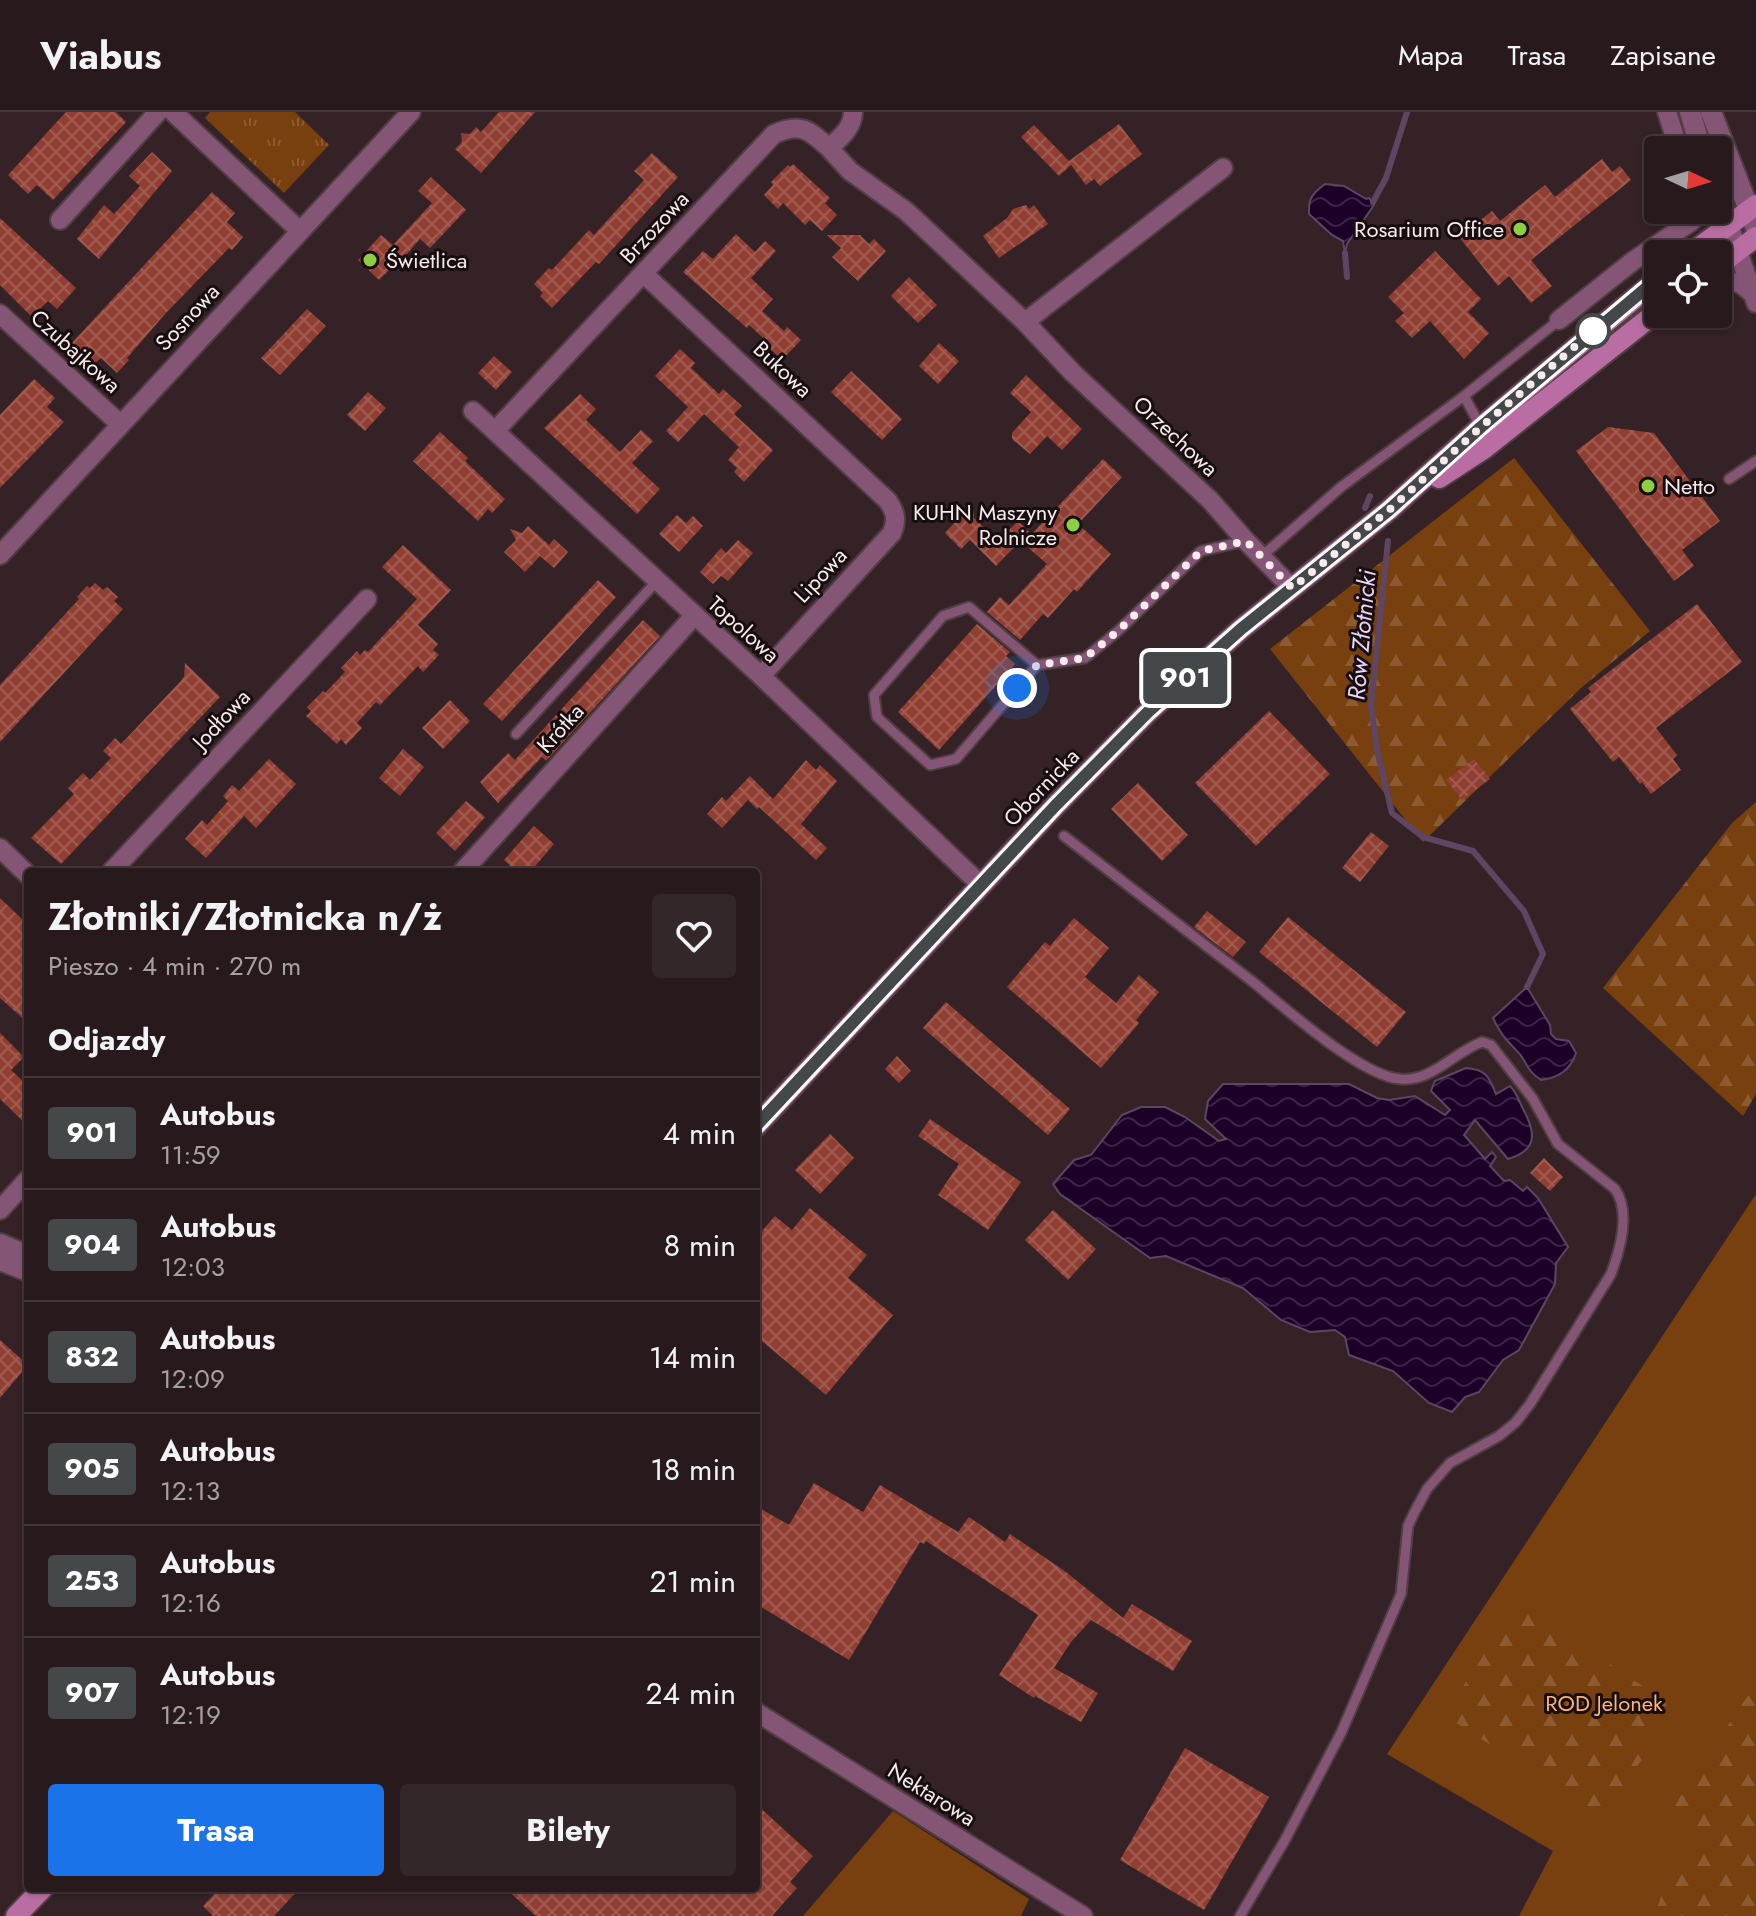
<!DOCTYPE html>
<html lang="pl">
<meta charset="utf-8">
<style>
:root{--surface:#281a1c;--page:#342729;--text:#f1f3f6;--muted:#a5a1a3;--line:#44383b;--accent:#1a73e8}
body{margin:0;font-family:Jost,sans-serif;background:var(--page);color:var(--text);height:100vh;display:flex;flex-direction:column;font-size:30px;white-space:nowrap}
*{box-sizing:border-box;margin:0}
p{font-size:26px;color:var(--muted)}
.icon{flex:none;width:44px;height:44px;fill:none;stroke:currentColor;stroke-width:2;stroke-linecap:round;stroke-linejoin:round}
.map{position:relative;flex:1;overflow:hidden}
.panel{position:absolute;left:24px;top:756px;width:736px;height:1024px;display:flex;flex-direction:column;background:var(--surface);border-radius:8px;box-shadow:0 2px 6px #0004,0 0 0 2px var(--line)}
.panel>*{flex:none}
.badge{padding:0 16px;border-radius:6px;font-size:28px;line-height:52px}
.needle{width:52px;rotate:94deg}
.fabs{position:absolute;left:1644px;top:24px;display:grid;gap:16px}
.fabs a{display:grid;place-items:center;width:88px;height:88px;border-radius:8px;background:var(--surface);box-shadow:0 2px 6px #0004,0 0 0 2px var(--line);font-size:40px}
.you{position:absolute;width:40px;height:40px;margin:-20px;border:6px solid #fff;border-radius:50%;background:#1a73e8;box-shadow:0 0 0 12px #1a73e833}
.map>.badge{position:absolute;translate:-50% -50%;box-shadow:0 0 0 4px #fff}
h2{padding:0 24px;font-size:30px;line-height:72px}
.round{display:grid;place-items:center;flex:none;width:84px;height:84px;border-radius:8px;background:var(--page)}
.summary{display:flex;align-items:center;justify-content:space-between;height:136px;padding:0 24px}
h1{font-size:38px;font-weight:700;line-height:60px}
.primary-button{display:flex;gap:16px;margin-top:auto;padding:16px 24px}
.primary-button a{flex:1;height:92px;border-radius:8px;background:var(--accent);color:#fff;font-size:32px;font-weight:700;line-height:92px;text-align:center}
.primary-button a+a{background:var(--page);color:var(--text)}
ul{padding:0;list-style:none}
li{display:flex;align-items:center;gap:24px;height:112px;padding:0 24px;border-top:2px solid var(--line)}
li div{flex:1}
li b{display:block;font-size:30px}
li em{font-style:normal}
li .badge{min-width:88px;font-weight:700;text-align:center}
header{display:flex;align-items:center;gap:48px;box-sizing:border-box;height:112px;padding:0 40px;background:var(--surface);border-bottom:2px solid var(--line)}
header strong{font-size:38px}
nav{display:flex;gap:44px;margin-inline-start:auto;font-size:28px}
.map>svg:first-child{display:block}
.green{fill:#783f0f}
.forest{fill:url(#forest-firs)}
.park{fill:url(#park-tufts)}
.water{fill:url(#water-waves);stroke:#5e4663;stroke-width:2}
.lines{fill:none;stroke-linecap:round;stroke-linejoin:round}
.stream{stroke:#5e4663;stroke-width:6}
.building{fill:url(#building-cross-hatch)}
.service-casing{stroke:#503e42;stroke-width:13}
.minor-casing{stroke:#503e42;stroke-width:22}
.tertiary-casing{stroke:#503e42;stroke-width:24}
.secondary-casing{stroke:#503e42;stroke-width:24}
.service{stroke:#855576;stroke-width:9}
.minor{stroke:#855576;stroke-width:18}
.tertiary{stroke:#855576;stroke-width:20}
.secondary{stroke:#b96da2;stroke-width:20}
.line-casing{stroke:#fff;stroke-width:18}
.line{stroke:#45484a;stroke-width:12}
.walk{stroke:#f8eaed;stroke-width:8;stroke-dasharray:0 14.4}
.poi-dot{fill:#8dce44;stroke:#170e10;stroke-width:3}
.stop-dot{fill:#fff;stroke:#45484a;stroke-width:4}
.labels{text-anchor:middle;stroke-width:6;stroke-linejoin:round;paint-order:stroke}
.street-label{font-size:22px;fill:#f8eaed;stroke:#170e10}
.poi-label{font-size:22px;fill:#f8eaed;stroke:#170e10;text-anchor:end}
.park-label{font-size:22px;fill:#ffb17a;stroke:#170e10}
.water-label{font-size:24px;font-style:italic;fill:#ecd3f9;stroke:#170e10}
</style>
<header>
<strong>Viabus</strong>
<nav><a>Mapa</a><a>Trasa</a><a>Zapisane</a></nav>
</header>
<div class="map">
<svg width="1756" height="1804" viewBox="0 0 1756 1804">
<defs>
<pattern id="forest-firs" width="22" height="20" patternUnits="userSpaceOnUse" patternTransform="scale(2)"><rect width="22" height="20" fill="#783f0f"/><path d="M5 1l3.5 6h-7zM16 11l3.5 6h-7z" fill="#8c5b32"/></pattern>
<pattern id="park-tufts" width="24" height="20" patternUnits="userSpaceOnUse" patternTransform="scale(2)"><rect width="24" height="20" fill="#783f0f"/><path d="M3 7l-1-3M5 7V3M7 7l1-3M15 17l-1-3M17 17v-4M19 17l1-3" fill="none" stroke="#8c5b32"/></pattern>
<pattern id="water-waves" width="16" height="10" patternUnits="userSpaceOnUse" patternTransform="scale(2)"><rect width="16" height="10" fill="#1c0028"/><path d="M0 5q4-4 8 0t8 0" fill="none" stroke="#3e2548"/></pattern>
<pattern id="building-cross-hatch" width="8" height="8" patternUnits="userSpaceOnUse" patternTransform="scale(2)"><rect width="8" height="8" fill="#913f33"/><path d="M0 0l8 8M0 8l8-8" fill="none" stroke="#a15b51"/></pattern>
</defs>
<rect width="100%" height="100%" fill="#352226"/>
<path class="green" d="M1756 1082V1804H1519L1553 1739 1387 1642Z
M893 1699 1029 1787 1021 1804H803Z"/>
<path class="forest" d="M1514 346 1650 519 1581 576 1423 730 1270 537Z
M1756 690V982L1743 1004 1603 876 1732 711Z
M1517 1490 1677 1597 1602 1705 1455 1610 1453 1590Z
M1756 1576V1804H1654L1662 1782 1696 1726 1673 1695 1747 1585Z"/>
<path class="park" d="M210 0H295L329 33 284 81 205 6Z"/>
<path class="water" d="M1325 72 1344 74 1366 87 1369 86 1374 93 1347 132 1345 141 1343 129 1332 123 1309 102C1308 86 1313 81 1325 72Z
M1527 875 1550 913 1551 922 1556 927 1569 929 1576 941C1571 957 1558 966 1541 968 1524 957 1528 949 1516 938 1503 924 1502 924 1493 906Z
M1466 956C1486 957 1489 965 1496 982L1510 974C1517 981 1519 989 1523 997 1536 1021 1538 1038 1508 1047L1475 1008 1464 1023 1485 1047 1492 1040 1496 1045 1490 1054 1504 1069 1510 1068 1523 1079 1527 1075 1538 1086 1568 1135 1556 1151 1555 1172 1519 1238 1503 1248 1479 1280 1465 1285 1452 1300 1429 1291 1393 1259 1349 1243 1345 1225 1335 1218 1310 1220 1281 1208 1243 1176 1166 1144 1150 1146 1060 1082 1053 1072 1074 1048 1091 1043 1122 1003 1141 995H1165L1185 1005 1219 1029 1226 1027 1205 1007 1208 989 1223 972H1349L1377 986 1389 988 1415 984 1445 1003 1450 998 1431 979 1435 969Z"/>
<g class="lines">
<path class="stream" d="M1373 90 1386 66 1407 0
M1345 141 1347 165
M1365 396 1370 384
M1388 429 1371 593 1377 638 1392 701 1423 725 1473 739 1524 799 1543 842 1527 875"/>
</g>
<path class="building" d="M66 0H116L126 10 53 88 37 73 28 82 8 63Z
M499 0H535L481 61 455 37 462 30 461 21 470 22 476 15 481 20Z
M1119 12 1142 42 1100 74 1094 67 1086 73 1071 53 1059 64 1021 25 1034 13 1069 49Z
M152 40 172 59 99 147 77 127 104 93 114 102 140 74 129 64Z
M652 41 678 65 599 152 596 150 552 196 540 184 543 181 534 172 549 156 552 158 589 118 594 123 644 68 634 59Z
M1602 47 1612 60 1620 54 1631 68 1531 148 1552 174 1531 191 1509 164 1498 174 1459 125 1492 99 1500 109 1545 73 1555 85Z
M793 52 830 86 825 91 837 103 822 119 810 108 805 113 783 91 778 97 764 83 773 73 771 70 788 53 790 55Z
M431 65 466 98 430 136 420 127 393 158 391 156 379 168 358 148 381 123 393 133 432 91 418 79Z
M212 80 235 101 227 110 243 125 232 138 229 136 165 202 127 246 129 248 117 261 101 246 92 254 70 233Z
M1026 93 1029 97 1034 93 1048 112 999 146 983 124 1007 106 1013 97Z
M0 106 76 176 57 197 48 189 32 205 0 173Z
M736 122 755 140 765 129 776 139 751 166 773 187 762 199 784 219 787 215 801 228 782 248 768 235 771 233 749 213 747 216 683 160 703 139 713 147Z
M827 123H860L869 132 874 127 886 139 858 169 832 145 841 136Z
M1435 139 1481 187 1468 200 1489 221 1464 247 1430 209 1412 226 1395 209 1404 201 1388 185Z
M909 165 937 193 918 211 891 184Z
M307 197 326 214 280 263 261 246Z
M939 231 959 249 938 272 919 254Z
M680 237 695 251 691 256 719 282 723 277 742 294 734 302 773 338 744 370 734 360 737 356 728 348 739 335 704 302 678 330 666 319 688 295 655 264Z
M494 244 512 260 496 278 478 261Z
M851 259 902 307 882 328 831 280Z
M1026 263 1082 317 1062 338 1047 324 1030 342 1012 327V321L1031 300 1010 281Z
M34 267 55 286 47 295 64 310 0 376V303Z
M368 280 386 296 365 319 347 303Z
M580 282 596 297 586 308 620 340 641 318 653 329 632 351 660 377 637 402 544 316Z
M1608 315 1654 321 1720 409 1682 438 1694 454 1674 469 1576 339Z
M440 320 468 346 465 349 505 387 492 401 488 397 478 409 413 349Z
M1103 347 1122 365 1078 412 1111 442 1077 480 1074 477 1048 506 1043 502 1020 528 987 500 1000 485 1009 493 1047 452 1023 431Z
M972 391 974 406 998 429 1018 409 1029 420 996 454 970 428 961 437 945 421Z
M677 403 686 411 693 404 703 414 679 440 659 422Z
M528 414 549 433 554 427 568 440 554 456 540 444 525 460 504 440 516 428 510 417 522 421Z
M738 428 753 441 728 469 721 464 713 472 700 460 721 436 726 441Z
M403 433 451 478 418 513 438 532 433 538 439 543 423 560 418 554 413 559 380 593 376 590 357 611 362 616 346 633 341 627 337 632 306 604 311 599 307 595 323 579 325 581 345 560 341 556 357 539 360 543 365 538 368 540 417 487 382 455Z
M598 468 616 485 502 609 483 592Z
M95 471 103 478 107 475 118 485 114 489 123 497 0 630V573L79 487 77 485 87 474 90 476Z
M1697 492 1742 550 1656 616 1677 643 1673 647 1681 658 1651 682 1642 670 1640 672 1619 645 1613 650 1570 597 1591 580 1588 576Z
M643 508 660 524 546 649 542 645 498 691 480 670 508 641 515 648Z
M977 512 1010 540 1006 544 1015 552 939 638 898 600Z
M185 551 220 585 61 752 31 726 74 682 68 676 83 661 90 668 111 646 103 639 115 626 121 632 179 571 184 565Z
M450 588 470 609 443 637 422 616Z
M1269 599 1330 662 1256 734 1195 671Z
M403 637 424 655 400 684 379 666Z
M269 647 296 672 256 716 244 704 206 746 185 727 202 708 207 713 228 689 223 684 232 673 239 679Z
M1474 647 1490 667 1462 688 1446 668Z
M806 648 816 658 820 653 837 669 801 712 827 736 816 748 759 695 757 697 748 688 722 716 707 702 722 685 726 689 750 664 773 687Z
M1138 671 1188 723 1162 749 1111 697Z
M466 689 485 705 455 739 436 721Z
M534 714 554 732 530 760H517L504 748Z
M1371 720 1389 734 1360 770 1342 756Z
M0 786 28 813V911L0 886Z
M1207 799 1246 830 1233 845 1194 815Z
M1288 805 1406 900 1377 935 1259 840Z
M1074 806 1109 836 1085 865 1116 891 1139 863 1159 880 1136 908 1139 911 1101 956 1007 875 1045 830 1050 834Z
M946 890 1070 997 1048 1023 923 916Z
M0 921 24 945 11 958 28 974V1014L0 987Z
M897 944 911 959 899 971 885 957Z
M930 1007 1021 1070 988 1118 938 1083 959 1052 918 1024Z
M830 1022 854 1046 820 1082 795 1058Z
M1544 1046 1563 1065 1550 1079 1530 1061Z
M810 1096 867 1143 848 1166 893 1203 826 1283 756 1224V1126L775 1104 792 1118Z
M1053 1098 1096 1137 1068 1168 1025 1128Z
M0 1228 28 1253 0 1286Z
M814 1371 863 1400 880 1373 958 1420 969 1405 1005 1430 1010 1422 1066 1460 1123 1506 1132 1492 1192 1529 1173 1559 1091 1508 1071 1530 1054 1556 1098 1581 1081 1610 1035 1584 1034 1586 999 1563 1038 1503 926 1429 924 1432 920 1430 849 1548 756 1492V1394L789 1413Z
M1185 1636 1269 1685 1204 1798 1120 1748Z
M756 1692 813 1744 790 1770 797 1776 772 1804H536L505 1776H756Z
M220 1776H300L274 1804H213L203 1794Z"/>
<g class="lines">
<g class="service-casing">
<path id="service" d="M1464 284 1481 315
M1729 367 1756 349
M1261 445 1341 375 1464 284 1559 208
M1037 553 969 495 943 504 874 583 877 605 930 653 956 647 1037 553 1085 546 1118 519 1201 439 1246 429
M516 622 656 470
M1064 724C1127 773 1190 822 1253 870 1285 896 1361 964 1400 967 1432 970 1454 940 1482 930L1491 933 1533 987 1558 1032 1615 1077C1631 1100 1620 1138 1611 1162L1530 1292 1516 1310 1499 1324 1450 1351 1427 1377 1414 1401 1408 1414 1401 1482 1341 1621 1285 1728 1240 1804"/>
</g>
<g class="minor-casing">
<path id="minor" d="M173 0 300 119
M1667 0 1679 38
M829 36 850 59 906 99 1025 210 1073 261 1210 388 1246 429 1292 476
M60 108 158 0
M1738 139 1756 191
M644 162 888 389C896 401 897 408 892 421L761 564
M1718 169 1740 171 1752 181
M0 202 120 312
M1559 208 1633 149 1692 109 1697 98
M1025 210 1223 56
M473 299 761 564 981 773
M495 319 774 22C801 10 809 18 829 36 840 26 853 16 853 0
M0 443 411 0
M0 736 28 763
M111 760 367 487
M462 760 694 504
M0 1098 28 1067
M0 1131 19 1139 28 1147
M0 1149 28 1160
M756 1600 1083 1804"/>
</g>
<g class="tertiary-casing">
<path id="tertiary" d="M1690 0 1701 38
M1711 0 1756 116
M1718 90 1738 139"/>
</g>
<g class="secondary-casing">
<path id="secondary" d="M1690 142 1756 93
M1718 154 1756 125
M1439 366 1485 336 1658 199
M756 1014 1056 693 1148 600 1241 517 1389 398 1481 315 1658 167
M16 1804 43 1776"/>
</g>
<use href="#service" class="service"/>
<use href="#minor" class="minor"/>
<use href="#tertiary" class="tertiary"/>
<use href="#secondary" class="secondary"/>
</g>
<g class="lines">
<g class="line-casing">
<path id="line" d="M756 1014 1056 693 1148 600 1241 517 1389 398 1481 315 1658 166"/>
</g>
<use href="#line" class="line"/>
<path class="walk" d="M1017 576 1037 553 1085 546 1118 519 1201 439 1246 429 1292 476 1389 398 1481 315 1593 219"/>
</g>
<g class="poi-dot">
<circle cx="1520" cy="117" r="8"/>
<circle cx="370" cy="148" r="8"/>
<circle cx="1648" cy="374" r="8"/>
<circle cx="1073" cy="413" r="8"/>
</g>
<circle class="stop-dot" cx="1593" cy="219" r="16"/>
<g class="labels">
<g class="street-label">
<text transform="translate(654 115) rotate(-47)" y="8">Brzozowa</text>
<text transform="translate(187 205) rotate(-47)" y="8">Sosnowa</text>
<text transform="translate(76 239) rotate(42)" y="8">Czubajkowa</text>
<text transform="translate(783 257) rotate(43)" y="8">Bukowa</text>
<text transform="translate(1176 324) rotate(43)" y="8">Orzechowa</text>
<text transform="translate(820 463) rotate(-47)" y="8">Lipowa</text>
<text transform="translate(744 517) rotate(42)" y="8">Topolowa</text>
<text transform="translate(221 607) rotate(-47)" y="8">Jodłowa</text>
<text transform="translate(560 616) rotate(-48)" y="8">Krótka</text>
<text transform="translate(1041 675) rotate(-46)" y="8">Obornicka</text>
<text transform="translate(932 1682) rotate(32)" y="8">Nektarowa</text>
</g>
<g class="poi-label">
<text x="1504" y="125">Rosarium Office</text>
<text x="386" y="156" text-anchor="start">Świetlica</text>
<text x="1664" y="382" text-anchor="start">Netto</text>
<text x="1057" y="408">KUHN Maszyny<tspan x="1057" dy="25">Rolnicze</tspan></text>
</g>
<g class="park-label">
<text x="1604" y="1599">ROD Jelonek</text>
</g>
<g class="water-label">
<text transform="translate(1362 523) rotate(-85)" y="8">Rów Złotnicki</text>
</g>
</g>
</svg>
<div class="fabs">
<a><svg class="needle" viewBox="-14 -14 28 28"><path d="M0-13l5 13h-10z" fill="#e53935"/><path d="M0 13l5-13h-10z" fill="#a5a1a3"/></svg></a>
<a><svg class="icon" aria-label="locate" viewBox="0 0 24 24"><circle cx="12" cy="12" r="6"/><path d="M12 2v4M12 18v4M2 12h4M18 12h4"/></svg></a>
</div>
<div class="you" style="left:1017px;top:576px"></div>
<b class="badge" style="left:1185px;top:566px;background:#45484a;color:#fff">901</b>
<section class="panel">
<div class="summary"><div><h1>Złotniki/Złotnicka n/ż</h1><p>Pieszo · 4 min · 270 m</p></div><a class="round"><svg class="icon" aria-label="heart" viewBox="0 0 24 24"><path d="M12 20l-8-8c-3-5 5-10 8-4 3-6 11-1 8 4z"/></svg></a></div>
<h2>Odjazdy</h2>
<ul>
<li><span class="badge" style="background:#45484a;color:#fff">901</span><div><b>Autobus</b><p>11:59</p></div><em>4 min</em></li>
<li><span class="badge" style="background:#45484a;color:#fff">904</span><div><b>Autobus</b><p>12:03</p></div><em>8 min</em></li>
<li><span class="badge" style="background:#45484a;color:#fff">832</span><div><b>Autobus</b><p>12:09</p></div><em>14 min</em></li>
<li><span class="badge" style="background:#45484a;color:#fff">905</span><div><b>Autobus</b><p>12:13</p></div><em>18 min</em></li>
<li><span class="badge" style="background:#45484a;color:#fff">253</span><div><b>Autobus</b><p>12:16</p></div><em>21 min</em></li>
<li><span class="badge" style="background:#45484a;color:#fff">907</span><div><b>Autobus</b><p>12:19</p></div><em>24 min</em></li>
</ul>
<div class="primary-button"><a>Trasa</a><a>Bilety</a></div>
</section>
</div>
